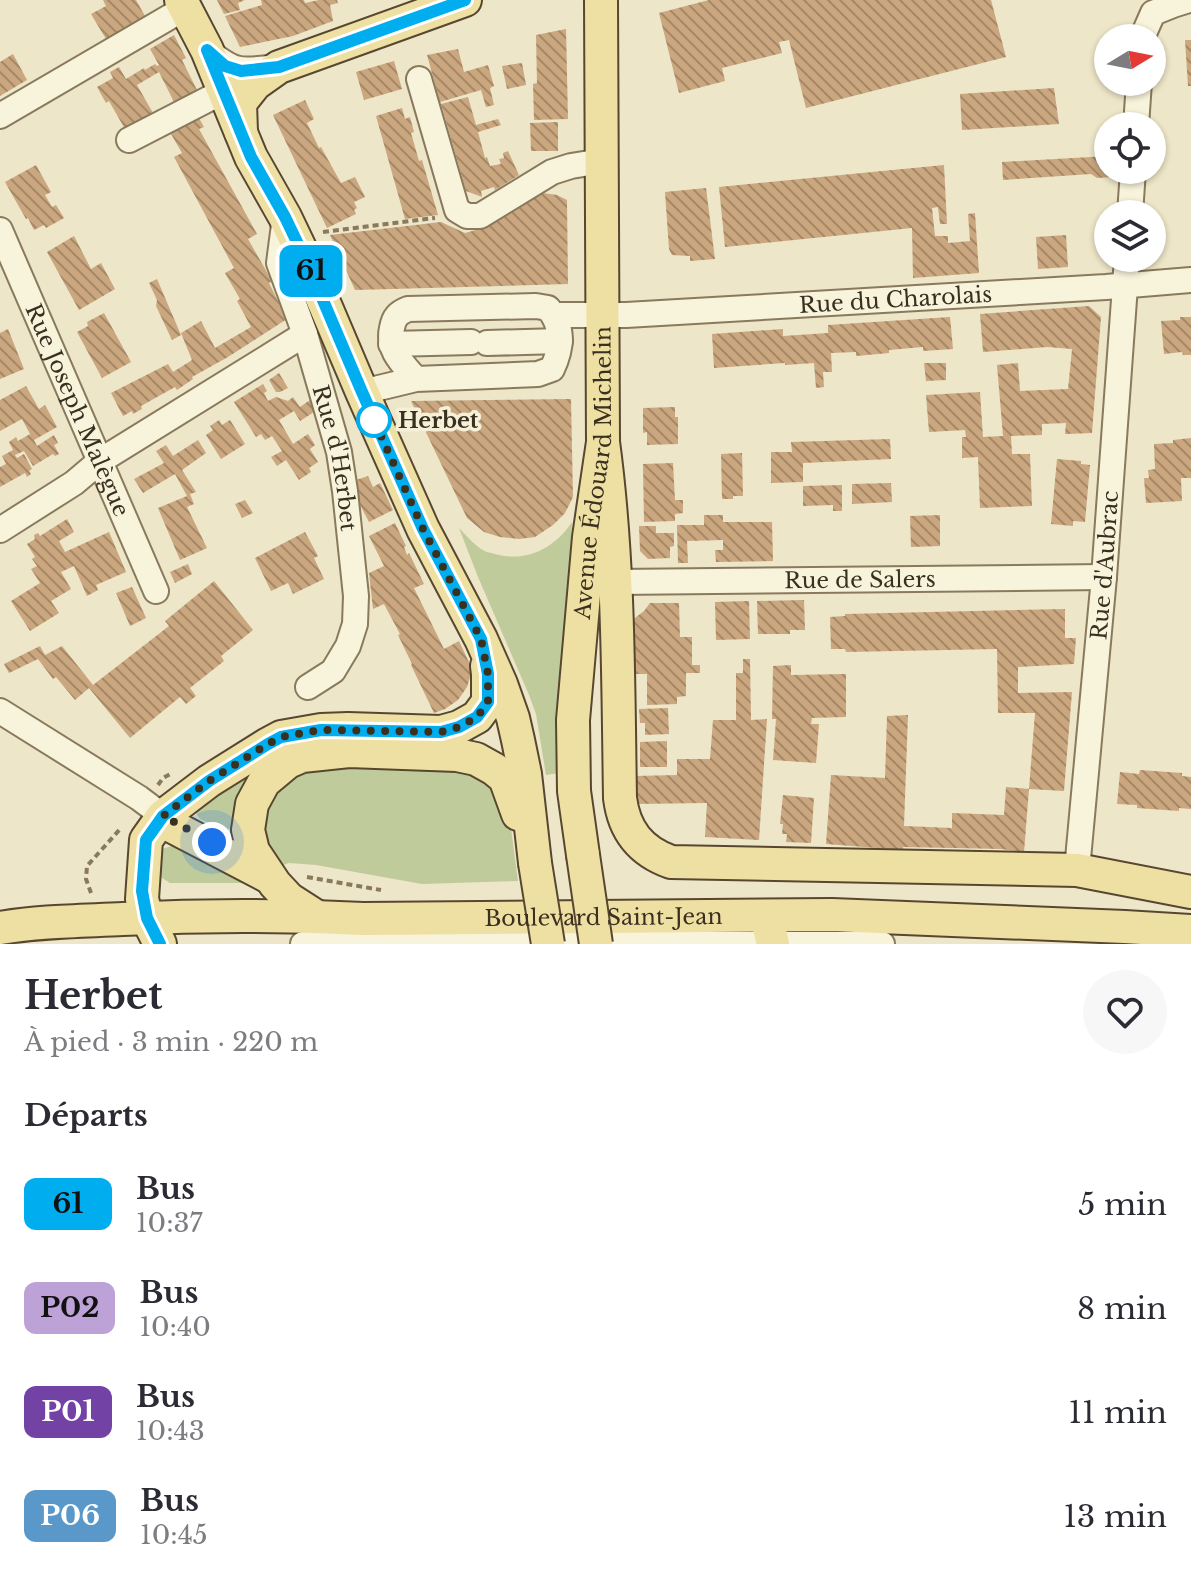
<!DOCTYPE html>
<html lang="fr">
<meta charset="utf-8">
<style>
:root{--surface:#fff;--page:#f7f7f7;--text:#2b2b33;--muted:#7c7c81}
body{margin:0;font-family:"Libre Baskerville",serif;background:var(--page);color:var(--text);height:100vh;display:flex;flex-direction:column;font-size:30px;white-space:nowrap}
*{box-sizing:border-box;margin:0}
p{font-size:26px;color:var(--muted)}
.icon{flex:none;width:44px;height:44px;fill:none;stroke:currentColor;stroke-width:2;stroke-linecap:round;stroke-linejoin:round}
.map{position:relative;height:944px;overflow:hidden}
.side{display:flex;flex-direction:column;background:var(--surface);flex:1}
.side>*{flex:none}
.badge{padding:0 16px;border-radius:12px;font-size:28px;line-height:52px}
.needle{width:52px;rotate:80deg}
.controls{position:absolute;left:1094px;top:24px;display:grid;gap:16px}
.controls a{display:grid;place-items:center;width:72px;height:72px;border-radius:50%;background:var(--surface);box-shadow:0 2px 6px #0004;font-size:40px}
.you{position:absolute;width:40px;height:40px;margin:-20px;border:6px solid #fff;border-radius:50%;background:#1a73e8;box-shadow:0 0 0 12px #1a73e833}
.map>.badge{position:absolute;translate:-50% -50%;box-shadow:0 0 0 4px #fff}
h2{padding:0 24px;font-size:30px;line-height:72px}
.round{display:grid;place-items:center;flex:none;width:84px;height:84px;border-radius:42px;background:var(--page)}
.headline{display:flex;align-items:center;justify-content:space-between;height:136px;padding:0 24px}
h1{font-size:38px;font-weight:700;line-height:60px}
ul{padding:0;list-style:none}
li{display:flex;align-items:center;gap:24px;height:104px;padding:0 24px}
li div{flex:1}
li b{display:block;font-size:30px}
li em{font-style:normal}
li .badge{min-width:88px;font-weight:700;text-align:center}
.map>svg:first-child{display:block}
.green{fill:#c0cb9c}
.building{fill:url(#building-back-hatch)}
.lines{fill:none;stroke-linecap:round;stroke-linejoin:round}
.minor-casing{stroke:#89795d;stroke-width:28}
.major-casing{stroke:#574731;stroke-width:36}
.path{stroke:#89795d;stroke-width:4;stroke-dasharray:6 4;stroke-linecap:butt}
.minor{stroke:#f8f3db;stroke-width:24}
.major{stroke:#eedfa2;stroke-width:32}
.major-bridge-casing{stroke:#574731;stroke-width:36;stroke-linecap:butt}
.major-bridge{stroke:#eedfa2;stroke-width:32}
.line-casing{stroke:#fff;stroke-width:18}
.line{stroke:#00adef;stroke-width:12}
.walk{stroke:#3a3020;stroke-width:8;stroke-dasharray:0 14.4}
.stop-dot{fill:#fff;stroke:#00adef;stroke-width:4}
.labels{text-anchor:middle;stroke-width:7;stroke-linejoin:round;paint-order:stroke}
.street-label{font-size:22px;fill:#3a3020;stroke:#f5f0d7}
.stop-label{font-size:22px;font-weight:bold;fill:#3a3020;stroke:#f5f0d7;text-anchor:start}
</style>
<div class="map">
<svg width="1191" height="944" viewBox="0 0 1191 944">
<defs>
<pattern id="building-back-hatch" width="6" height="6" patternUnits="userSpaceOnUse" patternTransform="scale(2)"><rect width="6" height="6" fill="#caa77f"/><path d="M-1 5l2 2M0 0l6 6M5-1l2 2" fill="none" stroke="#a58868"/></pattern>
</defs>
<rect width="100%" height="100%" fill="#ede6c8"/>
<path class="green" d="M572 522 567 615 558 700 559 773 546 775 536 714 529 695 478 577 459 528C466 535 474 545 483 550 485 552 492 553 495 554 526 563 555 548 572 522Z
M313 766 479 771 494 785 510 821 518 881 422 884 316 865 289 863 278 867 259 827 267 799 282 778Z
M248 773 232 817 231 828 225 830 200 819 196 813 197 808Z
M175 845 249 883H170L159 876 156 863 162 849Z"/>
<path class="building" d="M103 0H136L145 16 106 39 91 14 106 6Z
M217 0H245L238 3 240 10 224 14Z
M261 0H304L305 3 319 0H337L338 3 330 5 333 21 293 36 240 47 225 16 262 5Z
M709 0H991L1006 57 806 108 789 40 779 42 782 53 722 68 725 81 679 93 659 13Z
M566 29 568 119 534 120 533 84 537 83 536 35Z
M174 35 186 58 182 60 201 98 178 110 159 72 137 85 153 113 125 129 109 101 106 103 97 87 113 78 110 72 119 67 126 79 144 68 145 70 155 64 157 66 159 65 150 49Z
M1185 40H1191V86H1188Z
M458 49 464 72 488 65 494 86 490 88 494 105 486 107 481 90 440 102 427 55Z
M13 54 27 80 0 96V62Z
M394 61 402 89 364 100 356 72Z
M522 63 526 85 507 89 502 66Z
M1054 88 1059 124 962 130 960 94Z
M468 97 476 125 498 119 501 125 478 132 485 158 487 157 490 166 501 164 499 159 504 158 503 153 508 151 519 175 495 190 494 187 481 191 482 197 466 191 441 104Z
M305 100 314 119 307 123 319 148 321 147 341 183 355 177 365 197 354 202 357 208 354 210 356 214 327 228 273 115Z
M402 108 405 119 410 117 414 132 411 133 419 161 422 160 438 215 405 219 376 116Z
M195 111 204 127 199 129 257 234 248 239 272 281 269 283 287 319 228 357 192 377 193 379 177 390 175 387 141 406 142 409 133 414 132 411 123 416 111 393 168 364 173 372 192 360 181 333 201 321 215 348 251 327 237 301 240 299 225 273 234 268 174 157 182 153 167 127Z
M558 122V151H531L530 123Z
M1108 156V170H1113V177L1097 178 1091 174 1003 180 1002 162Z
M36 165 51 192 45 195 52 207 56 205 64 218 46 228 44 225 34 230 28 218 26 219 5 182Z
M944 165 947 224H940L938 207 932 208 935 236H948V243L970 241 968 214 975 213 979 273 913 278 912 228 725 247 719 187Z
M706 188 715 259 690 261V256L672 255 669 249 665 192Z
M543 193 557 195 567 200 568 284 355 290 330 235 441 222 465 233 483 228Z
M1066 235 1068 267 1038 269 1036 237Z
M74 236 91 269 101 263 115 289 79 310 47 252Z
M157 279 181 335 172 340 156 306 157 300 149 283Z
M1089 306 1101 317 1092 433 1065 434 1066 423 1042 424V435L1011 436 1012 454H1030L1032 506 980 508 978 457 962 458V437H966L965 430 929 432 926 395 980 392 983 437 1003 436 997 365 1018 363 1020 391 1068 389 1072 349 1047 347 983 352 980 314Z
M104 313 131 362 102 378 77 332 88 326 87 322Z
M950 317 953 349 923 351V347L889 350V353L856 356V352L831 353 832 372H823L824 387 816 388 814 363 785 365V363L714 368 712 334 783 329V336L828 333V325Z
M1180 317H1191V355H1183L1182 352 1164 354 1161 321 1180 320Z
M8 329 24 369 0 379V333Z
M924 363H946V380L926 381Z
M279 373 288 388 280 392H276L269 380Z
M263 384 267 391 264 393 268 401 276 397 288 401 293 397 300 407 310 400 314 412 300 421 294 411 279 420 293 444 308 434 315 445 310 449 318 462 309 468 311 472 299 480 286 460 277 466 271 457 282 451 272 436 265 440 261 434 256 437 234 402Z
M26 386 39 409 45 405 57 427 34 440 37 446 54 435 58 443 54 445 59 454 55 456 53 454 33 466 24 451 15 455 17 458 24 454 32 469 29 471 31 474 27 477 25 473 0 487V467L6 464 2 456 13 450 9 442 16 437 18 441 30 434 22 419 0 431V400Z
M571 399 573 497 565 513 553 525 535 537 519 539 500 537 484 532 467 518 411 401Z
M675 407V417H678V444L647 445V432L643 433V408Z
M219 420 222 425 230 420 245 444 221 459 206 435 213 430 210 426Z
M1191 438V478H1181L1182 501 1146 503 1144 478H1149L1148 470 1155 469 1154 444 1173 443V440Z
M890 439 891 459 803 463V482L771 483V452H792L791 442Z
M198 440 206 453 182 470 196 492 190 494 194 504 187 507 207 548 180 560 158 508 187 496 175 474 143 493 134 479 164 463 156 451 166 445 173 456Z
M742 453 743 496H733V499H722L721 454Z
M1057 459 1081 461V464L1090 465 1085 522 1073 521V526L1051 524Z
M673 463 675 500H683V513L675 514V521L644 522 643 464Z
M368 476 373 487 380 483 393 510 369 522 358 501 353 481Z
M891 483 892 502 852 504V484Z
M842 485V511H833V505L803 506V486Z
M245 500 253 513 242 518 235 504Z
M704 515H723V522H772L773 561 716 562 715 550H723V540L687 541 688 563H678L677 525H704Z
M940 515V546L911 547 910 516Z
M67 519 74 532 59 541 65 552 109 532 126 572 96 585 98 590 87 596 74 566 61 572 71 589 51 601 59 613 30 631 11 601 40 583 31 569 37 566 32 559 35 557 27 544 35 539 34 535 38 533 40 536Z
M395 523 406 546 404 547 407 555 409 553 424 584 414 588 444 649 459 641 474 673 471 674 467 687 458 700 445 709 434 713 411 665 412 664 398 635 400 634 384 604 373 609 369 573 384 566 369 536Z
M639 526H656V533H674V546L670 547V558L648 559 640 551Z
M305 532 318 556 314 558 324 579 293 594 288 583 271 591 255 558Z
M188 564 192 574 175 583 170 572Z
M214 581 253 630 221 656 224 661 190 688 196 696 186 704 180 697 130 738 89 688 75 700 56 677 53 679 38 659 9 673 4 664 40 646 45 655 62 646 93 685 169 626 165 621Z
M132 587 146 618 130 626 116 593Z
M804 600 805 630H790V634H758L757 601Z
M749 601 750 639 716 640 715 602Z
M650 603H679L680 637H692V665H700V673H686V696L677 697V704L647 705V674H632L631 621 644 611Z
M1065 609V638H1076L1074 664 1018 667V693L1072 692 1064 791 1029 789 1035 713H998L997 649 846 652 845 649H831L830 617 845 616V614Z
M743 659H750L751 720 767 719 759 840 705 837 707 803 635 804 634 776 677 775V759H710L713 720H736V673H743Z
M791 665V675L846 674V717L812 718 811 724H819L816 763 773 760 776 719H772L773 666Z
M668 708 669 734 645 735V723H640L639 709Z
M908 715 904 826 952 828V813L1004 815 1006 787 1029 789 1024 852 1001 849 903 847V850L826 844 831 775 885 778 887 716Z
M667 741V767H640V742Z
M1140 770 1182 773V776L1191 777V809L1179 808V811L1137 808V805L1117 804 1120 772 1139 774Z
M783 795 814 798 811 843 786 842 787 834H782L783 824H780Z"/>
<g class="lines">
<g class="minor-casing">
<g id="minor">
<path d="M1142 38 1153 13 1173 5 1189 0"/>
<path d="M207 50C236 74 241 71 277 67"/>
<path d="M419 79 457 210 467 216H480L552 172 571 166 602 161"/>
<path d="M0 116 185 8"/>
<path d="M1136 126 1139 82"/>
<path d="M129 140 224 91"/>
<path d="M1130 214 1133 170"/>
<path id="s1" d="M285 217 279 263 305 334 339 452 345 491 356 596 355 624 348 646 333 671 308 687"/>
<path id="s2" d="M0 230 156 591"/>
<path id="s3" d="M554 315H626L1106 287 1191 280"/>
<path d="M487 343 560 341"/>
<path d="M391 344 471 342"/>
<path d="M362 392 416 379 538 374 552 369C562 348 564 327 548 308L536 306 408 309C398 313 394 317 392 328 387 350 402 363 416 379"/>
<path d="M0 530 74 483 100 461 305 334"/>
<path id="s4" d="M616 582 1104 577"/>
<path d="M0 711 139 798 163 816 177 823"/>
<path id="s5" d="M1077 870 1104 577 1127 258"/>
<path d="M303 944H882"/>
</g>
</g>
<g class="major-casing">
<g id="major">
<path d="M181 0 207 50 251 157 285 217 308 265 362 392 423 529 481 639 501 684 513 718 518 740 525 774 535 863"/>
<path d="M241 132 240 103 255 84 279 67 465 0"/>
<path d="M603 442C619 560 618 679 620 798 624 830 640 851 671 862L1077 870 1191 892"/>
<path d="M160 820 269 877"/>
<path id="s6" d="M583 855 574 791 573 720 589 537 603 442 601 0"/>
<path d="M766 916 773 944"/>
<path d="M317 917 289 899 275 884 253 851 248 830 252 804 264 782 288 762 302 756 349 751 457 755 476 759 494 769 505 778 518 814"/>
<path id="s7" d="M0 928C40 921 82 921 123 919 203 915 283 915 363 919L832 915 1125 927 1191 931"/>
<path d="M160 944 147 918 142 899 146 840 163 816 209 781 268 744 281 737 321 730 348 729 441 732 459 727 477 717 488 702V674L487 666"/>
</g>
</g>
<path class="path" d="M323 232 435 218
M158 785 163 778 172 773
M307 877 381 890
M91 893 86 879 87 866 121 828"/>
<use href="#minor" class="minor"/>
<use href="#major" class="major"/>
<g class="major-bridge-casing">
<path id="major-bridge" d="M583 855 596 944
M535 863 548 944"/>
</g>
<use href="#major-bridge" class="major-bridge"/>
</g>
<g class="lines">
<g class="line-casing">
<path id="line" d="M160 944 147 918 142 891 146 840 163 816 209 781 268 744 281 737 321 730 441 732 459 727 477 717 488 702V674L481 639 423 529 362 392 308 265 285 217 251 157 207 50 225 66 241 71 279 67 465 0"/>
</g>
<use href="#line" class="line"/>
<path class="walk" d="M212 842 163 816 209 781 268 744 281 737 321 730 441 732 459 727 477 717 488 702V674L481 639 423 529 373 418 374 420"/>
</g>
<circle class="stop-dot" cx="374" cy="420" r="16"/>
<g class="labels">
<g class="street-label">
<text dy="8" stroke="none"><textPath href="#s3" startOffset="342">Rue du Charolais</textPath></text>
<text dy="8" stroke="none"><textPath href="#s2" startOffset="196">Rue Joseph Malègue</textPath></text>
<text dy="8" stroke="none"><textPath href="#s1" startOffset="250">Rue d'Herbet</textPath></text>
<text dy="8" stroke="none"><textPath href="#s6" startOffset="384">Avenue Édouard Michelin</textPath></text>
<text dy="8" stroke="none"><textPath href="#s5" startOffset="306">Rue d'Aubrac</textPath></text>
<text dy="8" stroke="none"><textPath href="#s4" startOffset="244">Rue de Salers</textPath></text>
<text dy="8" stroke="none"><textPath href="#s7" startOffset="604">Boulevard Saint-Jean</textPath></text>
</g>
<g class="stop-label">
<text x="398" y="428">Herbet</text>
</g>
</g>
</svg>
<div class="controls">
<a><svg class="needle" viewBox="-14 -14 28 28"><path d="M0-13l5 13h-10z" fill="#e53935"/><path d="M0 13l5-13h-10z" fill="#7c7c81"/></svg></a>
<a><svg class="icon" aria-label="locate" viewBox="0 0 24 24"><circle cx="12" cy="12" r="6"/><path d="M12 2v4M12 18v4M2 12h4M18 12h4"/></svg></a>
<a><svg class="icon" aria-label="layers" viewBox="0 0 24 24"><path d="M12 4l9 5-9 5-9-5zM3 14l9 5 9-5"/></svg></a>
</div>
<div class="you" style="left:212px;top:842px"></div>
<b class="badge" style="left:311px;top:271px;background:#00adef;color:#111">61</b>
</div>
<section class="side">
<div class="headline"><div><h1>Herbet</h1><p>À pied · 3 min · 220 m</p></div><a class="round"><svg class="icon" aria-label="heart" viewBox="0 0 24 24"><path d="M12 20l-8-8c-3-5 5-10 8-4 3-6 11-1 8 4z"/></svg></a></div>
<h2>Départs</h2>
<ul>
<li><span class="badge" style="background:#00adef;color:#111">61</span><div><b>Bus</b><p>10:37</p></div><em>5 min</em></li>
<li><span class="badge" style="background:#bda2d8;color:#111">P02</span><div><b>Bus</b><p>10:40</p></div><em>8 min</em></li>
<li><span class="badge" style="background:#7243a5;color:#fff">P01</span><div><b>Bus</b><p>10:43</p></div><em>11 min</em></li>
<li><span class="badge" style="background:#5998c8;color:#fff">P06</span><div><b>Bus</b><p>10:45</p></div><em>13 min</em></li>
</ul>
</section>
